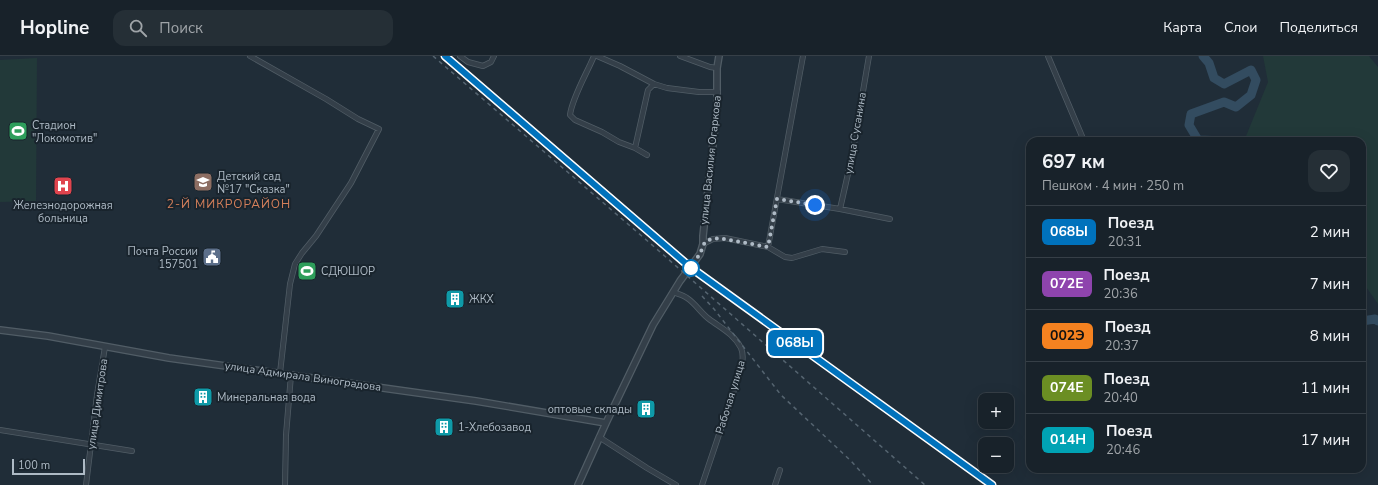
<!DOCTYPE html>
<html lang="ru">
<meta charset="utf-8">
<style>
:root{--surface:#18222a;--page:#252f36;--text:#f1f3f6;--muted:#9fa4a8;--line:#363f47}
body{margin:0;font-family:"Nunito Sans",sans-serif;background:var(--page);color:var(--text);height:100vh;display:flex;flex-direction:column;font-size:15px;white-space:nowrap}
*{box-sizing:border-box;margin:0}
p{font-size:13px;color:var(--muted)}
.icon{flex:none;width:22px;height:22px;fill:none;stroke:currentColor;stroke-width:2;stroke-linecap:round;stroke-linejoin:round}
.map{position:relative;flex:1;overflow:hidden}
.details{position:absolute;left:1026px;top:81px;width:340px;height:336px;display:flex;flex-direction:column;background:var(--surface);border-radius:12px;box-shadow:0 4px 16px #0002,0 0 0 1px var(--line)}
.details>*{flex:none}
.badge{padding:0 8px;border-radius:6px;font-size:14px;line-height:26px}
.fabs{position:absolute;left:978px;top:337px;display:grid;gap:8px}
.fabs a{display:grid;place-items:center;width:36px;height:36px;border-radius:8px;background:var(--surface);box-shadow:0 4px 16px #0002,0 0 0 1px var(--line);font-size:20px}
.scale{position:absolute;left:12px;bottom:10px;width:73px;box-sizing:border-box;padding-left:4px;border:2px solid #aebac5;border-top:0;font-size:11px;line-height:14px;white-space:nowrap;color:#aebac5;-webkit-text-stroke:3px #19242d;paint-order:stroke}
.you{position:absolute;width:20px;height:20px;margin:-10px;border:3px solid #fff;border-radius:50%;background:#1a73e8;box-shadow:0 0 0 6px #1a73e833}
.map>.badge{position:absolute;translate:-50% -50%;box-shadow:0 0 0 2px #fff}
.round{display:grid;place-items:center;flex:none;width:42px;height:42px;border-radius:12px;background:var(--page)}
.head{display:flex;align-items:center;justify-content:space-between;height:68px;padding:0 16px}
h1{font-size:19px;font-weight:700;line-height:30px}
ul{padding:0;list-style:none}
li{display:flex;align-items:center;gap:12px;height:52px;padding:0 16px;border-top:1px solid var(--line)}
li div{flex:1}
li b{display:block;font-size:15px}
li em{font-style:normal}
li .badge{min-width:44px;font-weight:700;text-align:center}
header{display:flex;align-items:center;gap:24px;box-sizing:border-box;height:56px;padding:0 20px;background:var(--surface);border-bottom:1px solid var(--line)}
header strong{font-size:19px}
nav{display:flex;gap:22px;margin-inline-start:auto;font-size:14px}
.search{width:280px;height:36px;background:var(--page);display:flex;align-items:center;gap:10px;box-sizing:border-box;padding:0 14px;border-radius:12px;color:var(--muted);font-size:15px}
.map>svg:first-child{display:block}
.green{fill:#223939}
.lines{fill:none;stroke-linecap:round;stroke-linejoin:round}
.river{stroke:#334c60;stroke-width:9}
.minor-casing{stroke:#515d66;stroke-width:6}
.tertiary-casing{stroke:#515d66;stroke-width:8}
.minor{stroke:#343f49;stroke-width:4.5}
.tertiary{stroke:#343f49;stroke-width:5.5}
.rail{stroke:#556470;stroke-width:1.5;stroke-dasharray:4 4;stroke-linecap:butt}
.line-casing{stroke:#fff;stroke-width:9}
.line{stroke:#0072bc;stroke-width:6}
.walk{stroke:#aebac5;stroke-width:4;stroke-dasharray:0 7.2}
.stop-dot{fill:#fff;stroke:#0072bc;stroke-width:2}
.labels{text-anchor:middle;stroke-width:4;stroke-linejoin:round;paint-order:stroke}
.poi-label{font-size:11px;fill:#aebac5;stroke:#19242d;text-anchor:start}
.street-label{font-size:11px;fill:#aebac5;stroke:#19242d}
.neighbourhood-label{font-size:12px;letter-spacing:1px;fill:#d47f5a;stroke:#19242d}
</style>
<header>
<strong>Hopline</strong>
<div class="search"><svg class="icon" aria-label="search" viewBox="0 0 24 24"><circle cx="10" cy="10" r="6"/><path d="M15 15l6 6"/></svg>Поиск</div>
<nav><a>Карта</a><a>Слои</a><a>Поделиться</a></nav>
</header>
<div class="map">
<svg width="1378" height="429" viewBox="0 0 1378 429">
<rect width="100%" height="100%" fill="#202d38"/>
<path class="green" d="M1263 0H1369L1378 11V248L1362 225V85H1244L1268 26Z
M37 2 36 145 0 146V4Z"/>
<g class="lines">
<path class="river" d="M1203 0 1209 7 1214 22 1224 28 1251 14 1256 24 1251 39 1236 51 1224 46 1191 58 1189 69 1198 84 1226 85
M1362 265 1375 263 1378 265"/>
<g class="minor-casing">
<path id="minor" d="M250 0 326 43 358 63 379 73 351 127 316 180 302 197 295 208 290 228 280 317
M460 0 468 6 483 10 491 6 494 0
M594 0C587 17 572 42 570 59L575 64 602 76 619 86 635 92 647 99
M597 0 620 10 654 28 667 32 699 36H718
M680 0 710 11 717 12
M1048 0 1084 85
M635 92 648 34 654 28
M777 143 840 153 890 163
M840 153 852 100 869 0
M703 188 713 183 725 182 768 191 785 201 792 202 822 193 845 196
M768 191 803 0
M673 236C678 238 683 239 687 242 696 248 701 257 709 263 721 272 734 278 741 292 745 302 741 312 738 322L702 429
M0 374 132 395
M599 381 647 412 676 429
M86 429 97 339 105 291
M285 429 286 379 291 319
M775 429 780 414"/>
</g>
<g class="tertiary-casing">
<path id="tertiary" d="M0 274 48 280 169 302 476 345 606 367
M578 429 606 367 653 269 680 225 700 198 703 188V180L717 51V12L719 0"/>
</g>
<use href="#minor" class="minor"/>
<use href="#tertiary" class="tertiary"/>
<path class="rail" d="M433 0 651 188 925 429
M445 0 690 211 992 429
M702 240 714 253 781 339 851 405 873 429"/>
</g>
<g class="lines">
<g class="line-casing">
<path id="line" d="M445 0 690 211 992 429"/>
</g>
<use href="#line" class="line"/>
<path class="walk" d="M691 212 690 211 700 198 704 188 708 184 719 182 768 191 777 143 815 149"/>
</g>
<defs>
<g id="stadium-square" transform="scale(1)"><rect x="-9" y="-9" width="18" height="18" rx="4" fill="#2e9e5b" stroke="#19242d"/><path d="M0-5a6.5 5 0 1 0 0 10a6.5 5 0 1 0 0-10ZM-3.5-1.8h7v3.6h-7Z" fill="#fff"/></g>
<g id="school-square" transform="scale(1)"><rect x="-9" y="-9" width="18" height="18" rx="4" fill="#8d6e63" stroke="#19242d"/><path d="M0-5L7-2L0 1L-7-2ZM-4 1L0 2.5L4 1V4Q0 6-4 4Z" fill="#fff"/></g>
<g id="hospital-square" transform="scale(1)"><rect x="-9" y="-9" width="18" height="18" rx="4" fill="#e0444e" stroke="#19242d"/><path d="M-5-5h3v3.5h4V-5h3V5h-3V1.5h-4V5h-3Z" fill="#fff"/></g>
<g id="civic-square" transform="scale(1)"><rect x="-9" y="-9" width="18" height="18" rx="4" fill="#5c6f8a" stroke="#19242d"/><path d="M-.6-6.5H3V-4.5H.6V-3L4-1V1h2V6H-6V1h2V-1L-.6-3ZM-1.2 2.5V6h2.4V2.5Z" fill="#fff"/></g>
<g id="building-square" transform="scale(1)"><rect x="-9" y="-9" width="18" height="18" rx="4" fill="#0f9aa8" stroke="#19242d"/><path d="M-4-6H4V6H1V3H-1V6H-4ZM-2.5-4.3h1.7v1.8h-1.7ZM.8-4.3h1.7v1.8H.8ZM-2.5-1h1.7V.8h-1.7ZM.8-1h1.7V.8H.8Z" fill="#fff"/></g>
</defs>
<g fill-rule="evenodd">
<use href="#stadium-square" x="18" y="75"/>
<use href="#school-square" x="203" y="126"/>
<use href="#hospital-square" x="63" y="130"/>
<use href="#civic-square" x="212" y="201"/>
<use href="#stadium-square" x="307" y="215"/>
<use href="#building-square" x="455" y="243"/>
<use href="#building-square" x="203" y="341"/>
<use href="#building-square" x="646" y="353"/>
<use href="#building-square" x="444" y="371"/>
</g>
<circle class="stop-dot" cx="691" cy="212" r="8"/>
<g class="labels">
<g class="poi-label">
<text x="32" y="73">Стадион<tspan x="32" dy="13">"Локомотив"</tspan></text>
<text x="217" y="124">Детский сад<tspan x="217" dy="13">№17 "Сказка"</tspan></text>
<text x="63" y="153" text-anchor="middle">Железнодорожная<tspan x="63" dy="13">больница</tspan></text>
<text x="198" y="199" text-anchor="end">Почта России<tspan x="198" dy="13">157501</tspan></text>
<text x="321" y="219">СДЮШОР</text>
<text x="469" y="247">ЖКХ</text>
<text x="217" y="345">Минеральная вода</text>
<text x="632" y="357" text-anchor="end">оптовые склады</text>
<text x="458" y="375">1-Хлебозавод</text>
</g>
<g class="street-label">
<text transform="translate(855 77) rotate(-80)" y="4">улица Сусанина</text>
<text transform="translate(710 104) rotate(-84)" y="4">улица Василия Огаркова</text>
<text transform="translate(303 320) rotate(8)" y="4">улица Адмирала Виноградова</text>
<text transform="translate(730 341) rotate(-73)" y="4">Рабочая улица</text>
<text transform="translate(97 348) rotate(-82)" y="4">улица Димитрова</text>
</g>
<g class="neighbourhood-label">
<text x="229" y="152">2-Й МИКРОРАЙОН</text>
</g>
</g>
</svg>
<div class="fabs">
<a>+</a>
<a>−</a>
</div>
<div class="scale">100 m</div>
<div class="you" style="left:815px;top:149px"></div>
<b class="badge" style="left:795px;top:287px;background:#0072bc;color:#fff">068Ы</b>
<section class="details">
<div class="head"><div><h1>697 км</h1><p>Пешком · 4 мин · 250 m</p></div><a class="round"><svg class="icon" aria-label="heart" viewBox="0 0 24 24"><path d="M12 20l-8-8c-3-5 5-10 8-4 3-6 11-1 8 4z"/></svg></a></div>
<ul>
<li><span class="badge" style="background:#0072bc;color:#fff">068Ы</span><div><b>Поезд</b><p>20:31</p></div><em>2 мин</em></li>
<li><span class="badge" style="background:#8e44ad;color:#fff">072Е</span><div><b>Поезд</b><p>20:36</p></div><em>7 мин</em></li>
<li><span class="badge" style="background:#f58220;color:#111">002Э</span><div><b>Поезд</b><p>20:37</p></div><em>8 мин</em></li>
<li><span class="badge" style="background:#6b8e23;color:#fff">074Е</span><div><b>Поезд</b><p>20:40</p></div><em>11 мин</em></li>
<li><span class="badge" style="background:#00a3b4;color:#fff">014Н</span><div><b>Поезд</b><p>20:46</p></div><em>17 мин</em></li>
</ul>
</section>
</div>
